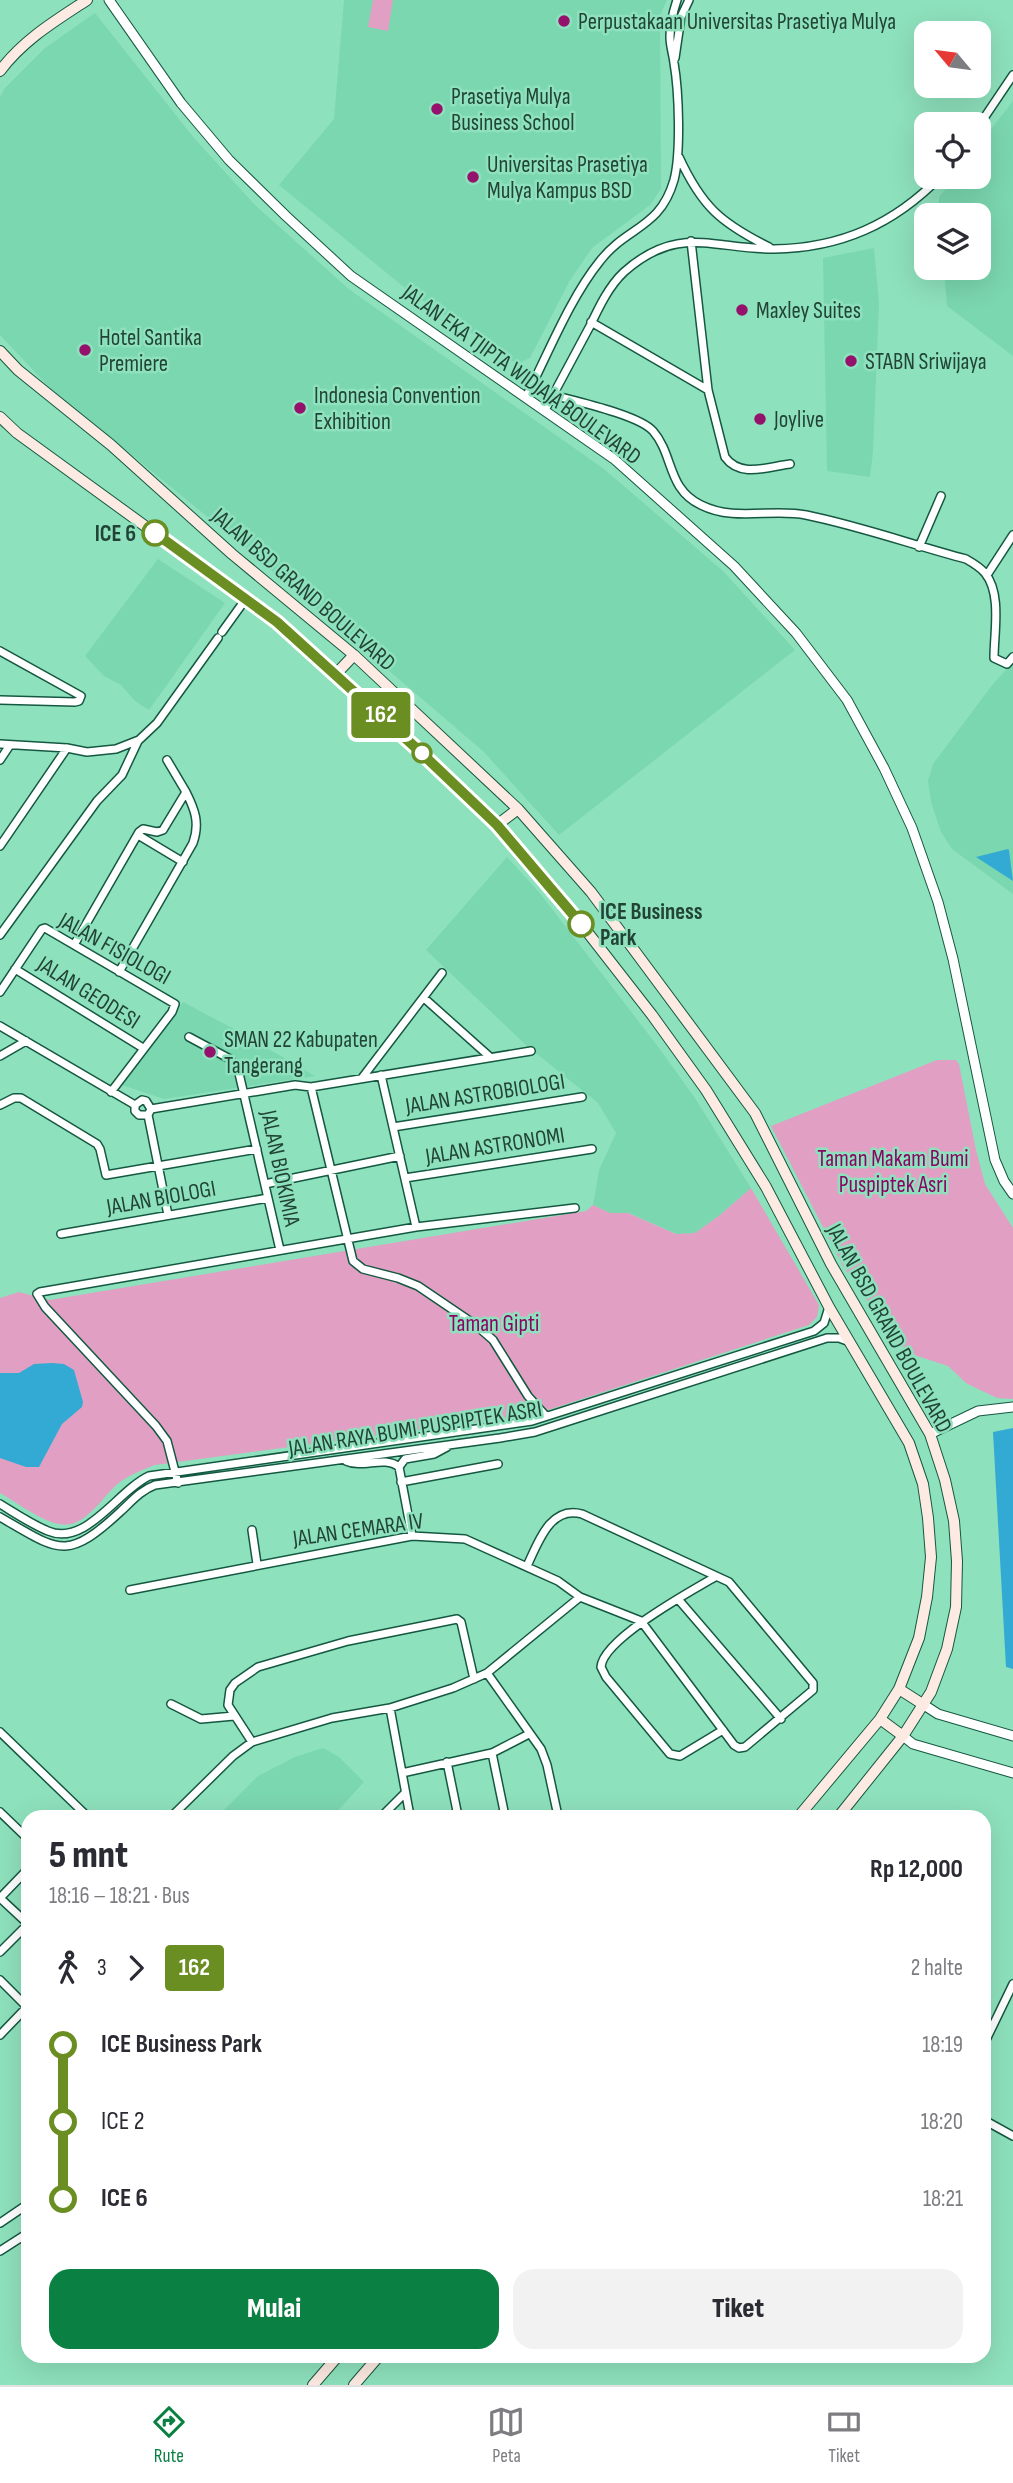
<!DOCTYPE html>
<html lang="id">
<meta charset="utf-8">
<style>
:root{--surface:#fff;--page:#f2f2f3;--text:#2b2b33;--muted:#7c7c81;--line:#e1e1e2;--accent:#0b8043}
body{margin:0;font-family:"Sofia Sans Condensed",sans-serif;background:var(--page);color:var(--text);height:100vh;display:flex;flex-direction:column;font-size:26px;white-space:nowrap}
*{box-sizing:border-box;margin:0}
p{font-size:23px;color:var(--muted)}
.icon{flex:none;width:38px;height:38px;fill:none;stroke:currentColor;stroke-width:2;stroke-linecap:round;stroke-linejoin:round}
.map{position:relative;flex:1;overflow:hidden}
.drawer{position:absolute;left:21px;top:1810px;width:970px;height:553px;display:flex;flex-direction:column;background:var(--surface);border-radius:21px;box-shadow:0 7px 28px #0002}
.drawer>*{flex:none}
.badge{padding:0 14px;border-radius:5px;font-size:24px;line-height:46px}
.needle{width:46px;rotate:299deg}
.buttons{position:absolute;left:914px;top:21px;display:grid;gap:14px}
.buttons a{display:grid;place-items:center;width:77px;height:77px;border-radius:14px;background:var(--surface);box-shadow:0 7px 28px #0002;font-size:35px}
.map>.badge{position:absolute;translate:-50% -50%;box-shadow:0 0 0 4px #fff}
.legs{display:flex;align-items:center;gap:10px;height:77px;padding:0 28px;font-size:23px}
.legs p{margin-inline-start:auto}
.headline{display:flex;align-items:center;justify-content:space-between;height:119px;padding:0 28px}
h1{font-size:38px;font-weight:800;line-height:52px}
.primary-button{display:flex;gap:14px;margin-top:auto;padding:14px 28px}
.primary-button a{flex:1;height:80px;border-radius:21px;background:var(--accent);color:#fff;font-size:28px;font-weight:800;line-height:80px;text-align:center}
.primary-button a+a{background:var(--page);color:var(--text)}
ul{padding:0 28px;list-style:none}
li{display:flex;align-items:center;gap:24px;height:77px;font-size:26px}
li i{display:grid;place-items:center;width:10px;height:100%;margin:0 9px;background:currentColor}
li i::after{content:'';width:18px;height:18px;margin:-9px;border:5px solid;border-radius:50%;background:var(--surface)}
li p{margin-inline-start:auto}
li:first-child i{background:linear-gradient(#0000 50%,currentColor 0)}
li:last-child i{background:linear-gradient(currentColor 50%,#0000 0)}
.tab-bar{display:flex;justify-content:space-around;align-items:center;height:98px;border-top:2px solid var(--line);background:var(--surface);font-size:19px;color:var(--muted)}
.tab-bar a{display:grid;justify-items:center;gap:4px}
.tab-bar .selected{color:var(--accent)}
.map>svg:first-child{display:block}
.built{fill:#7bd7b0}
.green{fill:#e1a0c3}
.water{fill:#32aad3}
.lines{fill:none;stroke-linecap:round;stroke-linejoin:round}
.minor-casing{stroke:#155841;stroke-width:10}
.tertiary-casing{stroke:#155841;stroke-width:11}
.secondary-casing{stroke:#155841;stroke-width:12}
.minor{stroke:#fff;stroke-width:7}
.tertiary{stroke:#fff;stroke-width:9}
.secondary{stroke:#fdeae2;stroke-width:10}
.line-1-casing{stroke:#fff;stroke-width:16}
.line-1{stroke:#6b8e23;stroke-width:10}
.poi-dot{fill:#94126b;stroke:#8ee1bd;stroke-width:2.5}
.stop-1-dot{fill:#fff;stroke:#6b8e23;stroke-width:3.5}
.labels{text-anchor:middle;stroke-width:5;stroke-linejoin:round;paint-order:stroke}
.poi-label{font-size:23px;fill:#224436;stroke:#8ee1bd;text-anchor:start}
.street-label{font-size:23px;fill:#224436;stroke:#8ee1bd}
.stop-label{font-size:23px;font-weight:bold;fill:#224436;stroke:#8ee1bd;text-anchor:end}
.park-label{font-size:23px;fill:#8a0563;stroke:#8ee1bd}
</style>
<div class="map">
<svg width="1013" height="2385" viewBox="0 0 1013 2385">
<rect width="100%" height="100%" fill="#8ee1bd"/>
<path class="built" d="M344 0H667L660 15 661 189 650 205 592 248 569 282 530 358 517 364 410 292 279 185 334 119Z
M95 13 194 138 255 205 350 290 604 469 723 571 795 650 559 835 483 751 237 541 51 389 0 335V97L4 89 45 48Z
M1013 101V356L947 306 944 268H978V215H939V197L955 177H978V146Z
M874 248 879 304 873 452 870 477 827 471 823 258Z
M158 559 225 603 149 710 135 701 121 685 104 676 85 656Z
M1013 662V894L952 849 941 832 931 802 928 781 933 764 993 684Z
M507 857 539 892 659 1048 695 1098 751 1188 720 1215 695 1233 677 1234 629 1213H609L593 1205 599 1170 616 1133 598 1103 527 1046 426 950Z
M183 1002 234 1029 315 1076 164 1099 122 1085Z
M323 1748 339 1757 364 1782 333 1816H218L258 1776 295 1757Z"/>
<path class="green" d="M373 0H393L388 31 368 27Z
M937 1060H956L959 1064 976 1150 985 1184 1013 1228V1399L997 1398 980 1390 966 1383 948 1366 917 1356 897 1343 843 1266 771 1126Z
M751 1188 819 1305 817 1317 809 1325 551 1409 508 1418 155 1465C142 1470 131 1474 120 1482 102 1496 85 1530 59 1524 41 1521 16 1502 0 1493V1298L19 1292 49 1300 586 1211 593 1205 610 1213H628L676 1234 695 1233 720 1215Z"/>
<path class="water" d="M1009 850 1013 881 976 857 1008 849Z
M52 1363 64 1364 74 1370 83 1402 82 1407 62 1424 39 1467H26L0 1458V1373H19L34 1364Z
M1013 1428V1669L1006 1667 993 1432Z"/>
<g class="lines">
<g class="minor-casing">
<path id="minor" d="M675 58 681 17 689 0
M978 127 1013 75
M679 157C702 207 721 223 769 247
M691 241 708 390 725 457C740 478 767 467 790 464
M591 322 708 390
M553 395C575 401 639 415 653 431 674 455 667 489 701 505 735 522 771 508 806 515 860 526 913 545 966 559 973 563 980 567 985 573 1002 594 994 632 994 658L1007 664 1013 657
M526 397C548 354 570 298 600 261 627 226 660 229 674 180 681 153 679 92 674 63 673 54 670 46 670 37 670 24 673 12 677 0
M545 410C560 382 575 354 590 326 599 307 609 286 624 272 678 224 713 249 774 249 841 248 894 224 940 177
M919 547 941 496
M987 575 1013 535
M222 632 245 600
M0 651 81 696 79 701 75 702 0 700
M0 744 67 748 87 752 116 749 139 740 157 723 218 638
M0 760 10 745
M167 760 186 792
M138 835 183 862
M0 846 67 748
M0 935 97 801 122 775 138 741
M74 945 139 832 143 829 157 832 163 830 186 792C195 810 200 823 193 843L119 972
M15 969 143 1048
M0 992 42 929 45 928 175 1004 172 1012 111 1092
M424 998 490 1057
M0 1026 135 1105
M189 1037 230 1059 238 1069 280 1250
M0 1056 26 1041
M381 1075 416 1227
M362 1078 442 973
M311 1087 353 1261 363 1269 398 1278 418 1286 477 1326 493 1340 528 1396 546 1416
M0 1105 14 1098H21L97 1144 100 1149 106 1175 257 1149
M151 1109 146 1101 142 1100 135 1105V1111L139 1115H148L151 1109 295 1085 311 1087 531 1051
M148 1115 168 1215
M393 1127 582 1097
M405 1178 592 1149
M265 1184 400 1156
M61 1234 268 1198
M346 1461C363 1469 384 1455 399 1467L405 1459 434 1454 447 1447
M399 1467 412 1536
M401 1482 498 1464
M178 1483 167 1441 156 1426 45 1307 37 1294 40 1292 416 1227 575 1208
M0 1504C15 1513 31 1524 48 1531 86 1547 117 1491 149 1476L532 1421 814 1331 824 1323 829 1307
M0 1517C59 1551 66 1562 120 1512 131 1502 141 1490 155 1485L500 1438 535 1432 827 1338H839L850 1342
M252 1530 257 1564
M715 1577C691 1591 603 1639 601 1667L606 1677 670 1754 680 1756 723 1730
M130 1590 412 1536 465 1539 558 1581 580 1597
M678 1599 781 1719
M487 1673 541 1749 547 1765 558 1816
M171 1704 201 1719 234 1716
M390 1708 410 1816
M0 1732 87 1816
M252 1742 228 1705 230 1690 235 1683 258 1667 348 1641 457 1619 461 1622 474 1679
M492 1753 505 1816
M447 1762 458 1816
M402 1773 492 1753 529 1734
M0 1812 28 1839
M172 1816 233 1756 252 1742 332 1718 390 1708 453 1688 487 1673 580 1597 641 1621 734 1745 739 1748 745 1747 813 1690V1683L729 1582 582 1514C550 1505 538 1543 527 1566
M382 1816 405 1793
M0 1898 28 1869
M0 1898 28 1924
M0 1952 28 1924
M0 1980 27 2007 0 2035
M984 2044 1013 1984
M984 2120 1013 2136
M0 2223 28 2204
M0 2251 28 2233"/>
</g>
<g class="tertiary-casing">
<path id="tertiary" d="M109 0 181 103 229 160 286 216 351 276 614 459 734 566 796 633 847 700 884 768 912 828 938 902 953 959 995 1160 1004 1181 1013 1194
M930 1434 978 1411 1013 1407
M924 1705 938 1714 1013 1736
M903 1736 913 1744 1013 1773"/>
</g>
<g class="secondary-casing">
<path id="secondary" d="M0 71C23 40 55 21 87 0
M0 351 18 370 111 445 232 554 354 655 518 809 591 892 755 1113 831 1264 930 1434 945 1480 954 1521 957 1561 956 1607 947 1649 931 1692 903 1736 839 1816
M0 417 17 433 277 622 455 783 497 825 553 888 652 1015 706 1090 766 1187 829 1307 909 1443 923 1484 928 1518 931 1557 927 1597 919 1638 899 1689 880 1719 799 1816
M336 674 354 655
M497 825 518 809
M899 1689 924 1705
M880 1719 903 1736
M313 2385 338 2356
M354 2385 379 2356"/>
</g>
<use href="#minor" class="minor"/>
<use href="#tertiary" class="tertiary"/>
<use href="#secondary" class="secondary"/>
</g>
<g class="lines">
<g class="line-1-casing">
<path id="line-1" d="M155 533 277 622 415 747 497 825 581 924"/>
</g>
<use href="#line-1" class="line-1"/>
</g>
<g class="poi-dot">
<circle cx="564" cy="21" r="7"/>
<circle cx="437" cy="109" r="7"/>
<circle cx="473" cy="177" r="7"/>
<circle cx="742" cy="310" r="7"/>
<circle cx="85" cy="350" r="7"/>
<circle cx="851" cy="361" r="7"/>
<circle cx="300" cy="408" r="7"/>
<circle cx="760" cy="419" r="7"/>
<circle cx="210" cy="1052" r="7"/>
</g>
<g class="stop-1-dot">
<circle cx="155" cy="533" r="12"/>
<circle cx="422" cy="753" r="9"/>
<circle cx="581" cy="924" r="12"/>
</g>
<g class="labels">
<g class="poi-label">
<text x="578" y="29">Perpustakaan Universitas Prasetiya Mulya</text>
<text x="451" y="104">Prasetiya Mulya<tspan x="451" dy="26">Business School</tspan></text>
<text x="487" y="172">Universitas Prasetiya<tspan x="487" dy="26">Mulya Kampus BSD</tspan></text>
<text x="756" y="318">Maxley Suites</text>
<text x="99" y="345">Hotel Santika<tspan x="99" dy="26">Premiere</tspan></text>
<text x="865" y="369">STABN Sriwijaya</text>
<text x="314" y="403">Indonesia Convention<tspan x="314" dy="26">Exhibition</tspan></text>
<text x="774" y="427">Joylive</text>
<text x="224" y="1047">SMAN 22 Kabupaten<tspan x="224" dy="26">Tangerang</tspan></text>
</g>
<g class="street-label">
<text transform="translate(522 374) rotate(36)" y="8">JALAN EKA TJIPTA WIDJAJA BOULEVARD</text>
<text transform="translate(304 589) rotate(41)" y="8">JALAN BSD GRAND BOULEVARD</text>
<text transform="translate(115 948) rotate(29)" y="8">JALAN FISIOLOGI</text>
<text transform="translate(89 992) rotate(32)" y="8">JALAN GEODESI</text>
<text transform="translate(485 1093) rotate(-9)" y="8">JALAN ASTROBIOLOGI</text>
<text transform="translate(495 1145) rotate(-9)" y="8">JALAN ASTRONOMI</text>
<text transform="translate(281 1168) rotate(78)" y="8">JALAN BIOKIMIA</text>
<text transform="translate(161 1197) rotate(-10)" y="8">JALAN BIOLOGI</text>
<text transform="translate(890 1328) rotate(61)" y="8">JALAN BSD GRAND BOULEVARD</text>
<text transform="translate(415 1428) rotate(-9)" y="8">JALAN RAYA BUMI PUSPIPTEK ASRI</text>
<text transform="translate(358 1529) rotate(-8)" y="8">JALAN CEMARA IV</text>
</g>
<g class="stop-label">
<text x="136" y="541">ICE 6</text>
<text x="600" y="919" text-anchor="start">ICE Business<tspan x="600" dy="26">Park</tspan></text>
</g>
<g class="park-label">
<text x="893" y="1166">Taman Makam Bumi<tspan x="893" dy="26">Puspiptek Asri</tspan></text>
<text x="494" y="1331">Taman Gipti</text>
</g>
</g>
</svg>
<div class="buttons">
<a><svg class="needle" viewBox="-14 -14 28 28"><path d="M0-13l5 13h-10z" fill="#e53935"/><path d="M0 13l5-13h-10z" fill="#7c7c81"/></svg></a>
<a><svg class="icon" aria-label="locate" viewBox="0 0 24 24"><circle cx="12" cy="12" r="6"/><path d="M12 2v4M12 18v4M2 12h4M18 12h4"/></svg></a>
<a><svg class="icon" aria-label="layers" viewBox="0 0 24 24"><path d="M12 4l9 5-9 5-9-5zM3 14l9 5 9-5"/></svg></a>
</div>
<b class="badge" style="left:381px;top:715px;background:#6b8e23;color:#fff">162</b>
<section class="drawer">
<div class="headline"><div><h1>5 mnt</h1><p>18:16 – 18:21 · Bus</p></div><b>Rp 12,000</b></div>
<div class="legs"><svg class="icon" aria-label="walk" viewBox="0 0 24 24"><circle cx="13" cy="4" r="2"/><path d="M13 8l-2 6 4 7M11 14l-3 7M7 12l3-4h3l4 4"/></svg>3<svg class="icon" aria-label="forward" viewBox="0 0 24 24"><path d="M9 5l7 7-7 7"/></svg><b class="badge" style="background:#6b8e23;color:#fff">162</b><p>2 halte</p></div>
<ul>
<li><i style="color:#6b8e23"></i><b>ICE Business Park</b><p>18:19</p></li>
<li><i style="color:#6b8e23"></i><span>ICE 2</span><p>18:20</p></li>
<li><i style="color:#6b8e23"></i><b>ICE 6</b><p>18:21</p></li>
</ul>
<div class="primary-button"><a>Mulai</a><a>Tiket</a></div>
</section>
</div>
<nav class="tab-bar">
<a class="selected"><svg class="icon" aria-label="directions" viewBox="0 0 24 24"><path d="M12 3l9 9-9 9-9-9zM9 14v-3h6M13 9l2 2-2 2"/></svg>Rute</a>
<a><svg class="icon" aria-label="map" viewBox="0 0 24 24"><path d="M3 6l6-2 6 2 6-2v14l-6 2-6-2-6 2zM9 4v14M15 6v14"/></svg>Peta</a>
<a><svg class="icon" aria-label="tickets" viewBox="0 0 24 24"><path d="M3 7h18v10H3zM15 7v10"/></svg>Tiket</a>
</nav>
